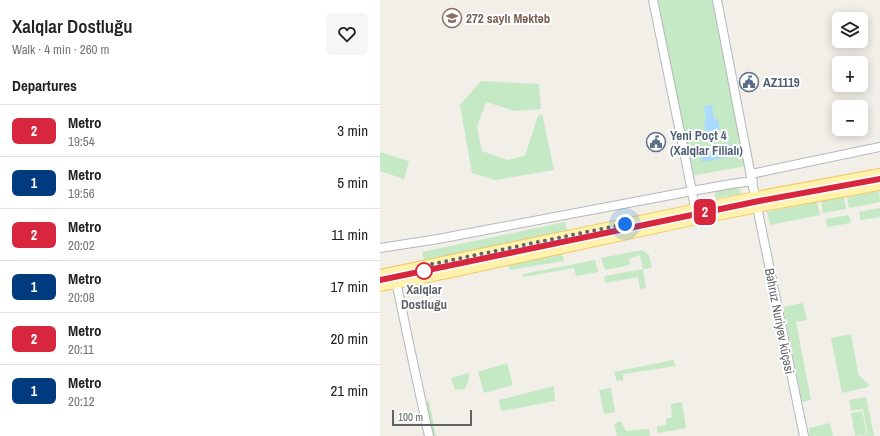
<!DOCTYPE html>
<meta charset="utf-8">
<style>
:root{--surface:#fff;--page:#f6f6f6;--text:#222;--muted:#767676;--line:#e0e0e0}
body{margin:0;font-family:"Archivo Narrow",sans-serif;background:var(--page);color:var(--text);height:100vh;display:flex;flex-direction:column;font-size:15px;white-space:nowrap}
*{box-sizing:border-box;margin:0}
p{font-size:13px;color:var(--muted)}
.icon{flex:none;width:22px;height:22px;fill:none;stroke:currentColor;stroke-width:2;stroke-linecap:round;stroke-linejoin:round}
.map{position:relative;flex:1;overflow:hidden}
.details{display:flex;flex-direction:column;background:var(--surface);width:380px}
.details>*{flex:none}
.badge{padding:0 8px;border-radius:6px;font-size:14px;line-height:26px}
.fabs{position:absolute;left:452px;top:12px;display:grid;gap:8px}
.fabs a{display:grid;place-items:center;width:36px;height:36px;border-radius:6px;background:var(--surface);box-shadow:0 2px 10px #0003;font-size:20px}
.scale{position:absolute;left:12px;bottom:10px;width:80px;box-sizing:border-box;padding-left:4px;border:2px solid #5f6368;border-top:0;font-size:11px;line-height:14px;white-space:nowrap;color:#5f6368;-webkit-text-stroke:3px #fff;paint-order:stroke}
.you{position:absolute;width:20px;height:20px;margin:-10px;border:3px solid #fff;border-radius:50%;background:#1a73e8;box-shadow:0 0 0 6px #1a73e833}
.map>.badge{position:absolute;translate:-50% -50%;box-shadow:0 0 0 2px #fff}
h2{padding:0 12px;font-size:15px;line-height:36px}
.round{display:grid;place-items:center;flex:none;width:42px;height:42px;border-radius:6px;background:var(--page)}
.headline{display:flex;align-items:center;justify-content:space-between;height:68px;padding:0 12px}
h1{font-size:19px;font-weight:600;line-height:30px}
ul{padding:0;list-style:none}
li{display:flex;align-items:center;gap:12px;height:52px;padding:0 12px;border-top:1px solid var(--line)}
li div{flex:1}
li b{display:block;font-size:15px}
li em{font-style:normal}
li .badge{min-width:44px;font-weight:700;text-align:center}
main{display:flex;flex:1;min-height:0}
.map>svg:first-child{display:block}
.green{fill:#c5e8c5}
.water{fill:#aadaff}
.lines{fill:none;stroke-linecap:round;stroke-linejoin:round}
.minor-casing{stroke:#b5b8bc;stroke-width:10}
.major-casing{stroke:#f2c960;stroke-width:12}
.minor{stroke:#fff;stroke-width:8}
.major{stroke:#fff2af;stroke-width:10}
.line-casing{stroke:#fff;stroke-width:9}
.line{stroke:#d7263d;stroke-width:6}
.walk{stroke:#5f6368;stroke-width:4;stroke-dasharray:0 7.2}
.stop-dot{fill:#fff;stroke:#d7263d;stroke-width:2}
.labels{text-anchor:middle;stroke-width:4;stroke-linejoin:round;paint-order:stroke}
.education-label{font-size:13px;font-weight:bold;fill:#785e54;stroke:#fff;text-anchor:start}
.service-label{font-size:13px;font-weight:bold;fill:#4e5e75;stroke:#fff;text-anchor:start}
.stop-label{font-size:13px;font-weight:bold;fill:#5f6368;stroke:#fff}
.street-label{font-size:13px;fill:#5f6368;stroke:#fff}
</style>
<main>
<section class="details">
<div class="headline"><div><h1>Xalqlar Dostluğu</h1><p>Walk · 4 min · 260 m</p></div><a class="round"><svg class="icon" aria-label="heart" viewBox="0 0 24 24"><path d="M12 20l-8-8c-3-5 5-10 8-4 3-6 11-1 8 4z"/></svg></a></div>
<h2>Departures</h2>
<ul>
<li><span class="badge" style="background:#d7263d;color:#fff">2</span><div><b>Metro</b><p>19:54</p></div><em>3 min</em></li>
<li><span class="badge" style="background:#003b80;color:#fff">1</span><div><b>Metro</b><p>19:56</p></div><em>5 min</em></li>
<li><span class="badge" style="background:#d7263d;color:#fff">2</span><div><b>Metro</b><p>20:02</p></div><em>11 min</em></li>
<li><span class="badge" style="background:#003b80;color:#fff">1</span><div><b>Metro</b><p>20:08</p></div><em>17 min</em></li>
<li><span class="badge" style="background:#d7263d;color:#fff">2</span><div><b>Metro</b><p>20:11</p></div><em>20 min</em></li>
<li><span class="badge" style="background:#003b80;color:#fff">1</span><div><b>Metro</b><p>20:12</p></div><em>21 min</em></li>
</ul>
</section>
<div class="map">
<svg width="500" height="436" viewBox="0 0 500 436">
<rect width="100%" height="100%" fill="#f1efe8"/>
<path class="green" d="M276 0H333L366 166 311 176Z
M101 81 159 84 161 109 135 111 106 102 97 127 102 151 127 160 145 156 158 116 162 114 174 170 115 180 92 173 80 105Z
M0 152 29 161 24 179 0 171Z
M354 186 358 188 361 192V194L337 198 335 197V190Z
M499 191 500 202 469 208 467 197Z
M464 197 466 209 443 213 441 201Z
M437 202 440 215 390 225 387 212Z
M500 208V217L481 220 479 212Z
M469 215 471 223 447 227 446 219Z
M185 222 187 231 44 261 42 252Z
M262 250 269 255 272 268 263 269 266 288 260 289 258 277 225 283 224 276 263 269 260 255 249 259 250 265 225 270 221 258Z
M182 253 184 261 130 270 128 263Z
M215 260 218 272 196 276 194 268 143 277V274Z
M423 303 427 320 416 322 431 400 422 402 403 307Z
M471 334 478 373 481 378 489 384 488 387 462 393 451 338Z
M293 360 296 366 243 374V380L237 381 234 372Z
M127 363 133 385 104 393 98 372Z
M89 373V379L85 389 75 390 71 378Z
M174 386 175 401 121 411 119 400Z
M231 388 235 412 224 414 219 390Z
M486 397 494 436H480L488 434 483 409 471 411 469 400Z
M45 401H49L56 436H51Z
M302 402 306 428 277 433V426L286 425V419L292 417 291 404Z
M482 411 487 434 475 436 471 413Z
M241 421 246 431 269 429 270 436H237L234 424Z
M450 423 453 436H429V428Z"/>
<path class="water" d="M332 105 334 119H338L340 130 326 132 324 121 326 120 324 106Z
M352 143 354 156 322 162 319 149Z"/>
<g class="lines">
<g class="minor-casing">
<path id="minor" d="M273 0 312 191 316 215
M337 0 375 197 424 436
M371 174 500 147
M0 248 58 239 312 191 351 184 373 181
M17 286 34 367 49 436"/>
</g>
<g class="major-casing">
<path id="major" d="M0 275 375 197 500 174
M0 286 67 273 317 219 378 207 500 185"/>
</g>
<use href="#minor" class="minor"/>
<use href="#major" class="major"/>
</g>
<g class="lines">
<g class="line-casing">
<path id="line" d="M0 280 379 201 500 179"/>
</g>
<use href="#line" class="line"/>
<path class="walk" d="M44 271 43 266 245 224"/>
</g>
<defs>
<g id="school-ring" transform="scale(1)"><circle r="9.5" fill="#fff" stroke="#8d6e63" stroke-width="1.5"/><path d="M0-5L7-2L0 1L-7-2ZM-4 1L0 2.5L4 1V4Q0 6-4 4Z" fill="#8d6e63"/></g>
<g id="civic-ring" transform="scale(1)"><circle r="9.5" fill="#fff" stroke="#5c6f8a" stroke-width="1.5"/><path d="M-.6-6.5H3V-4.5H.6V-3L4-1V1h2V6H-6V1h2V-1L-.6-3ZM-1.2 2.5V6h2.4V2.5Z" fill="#5c6f8a"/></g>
</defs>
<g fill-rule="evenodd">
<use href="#school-ring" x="72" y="18"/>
<use href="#civic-ring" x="369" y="82"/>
<use href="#civic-ring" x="276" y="142"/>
</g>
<circle class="stop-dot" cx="44" cy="271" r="8"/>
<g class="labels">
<g class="education-label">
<text x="86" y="23">272 saylı Məktəb</text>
</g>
<g class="service-label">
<text x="383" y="87">AZ1119</text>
<text x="290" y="140">Yeni Poçt 4<tspan x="290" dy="15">(Xalqlar Filialı)</tspan></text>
</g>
<g class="stop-label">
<text x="44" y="294">Xalqlar<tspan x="44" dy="15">Dostluğu</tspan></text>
</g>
<g class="street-label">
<text transform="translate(400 321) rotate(79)" y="5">Bəhruz Nuriyev küçəsi</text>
</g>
</g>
</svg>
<div class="fabs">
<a><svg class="icon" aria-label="layers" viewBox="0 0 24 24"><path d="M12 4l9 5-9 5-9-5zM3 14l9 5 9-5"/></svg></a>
<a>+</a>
<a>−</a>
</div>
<div class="scale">100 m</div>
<div class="you" style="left:245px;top:224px"></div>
<b class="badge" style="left:325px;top:212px;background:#d7263d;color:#fff">2</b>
</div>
</main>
